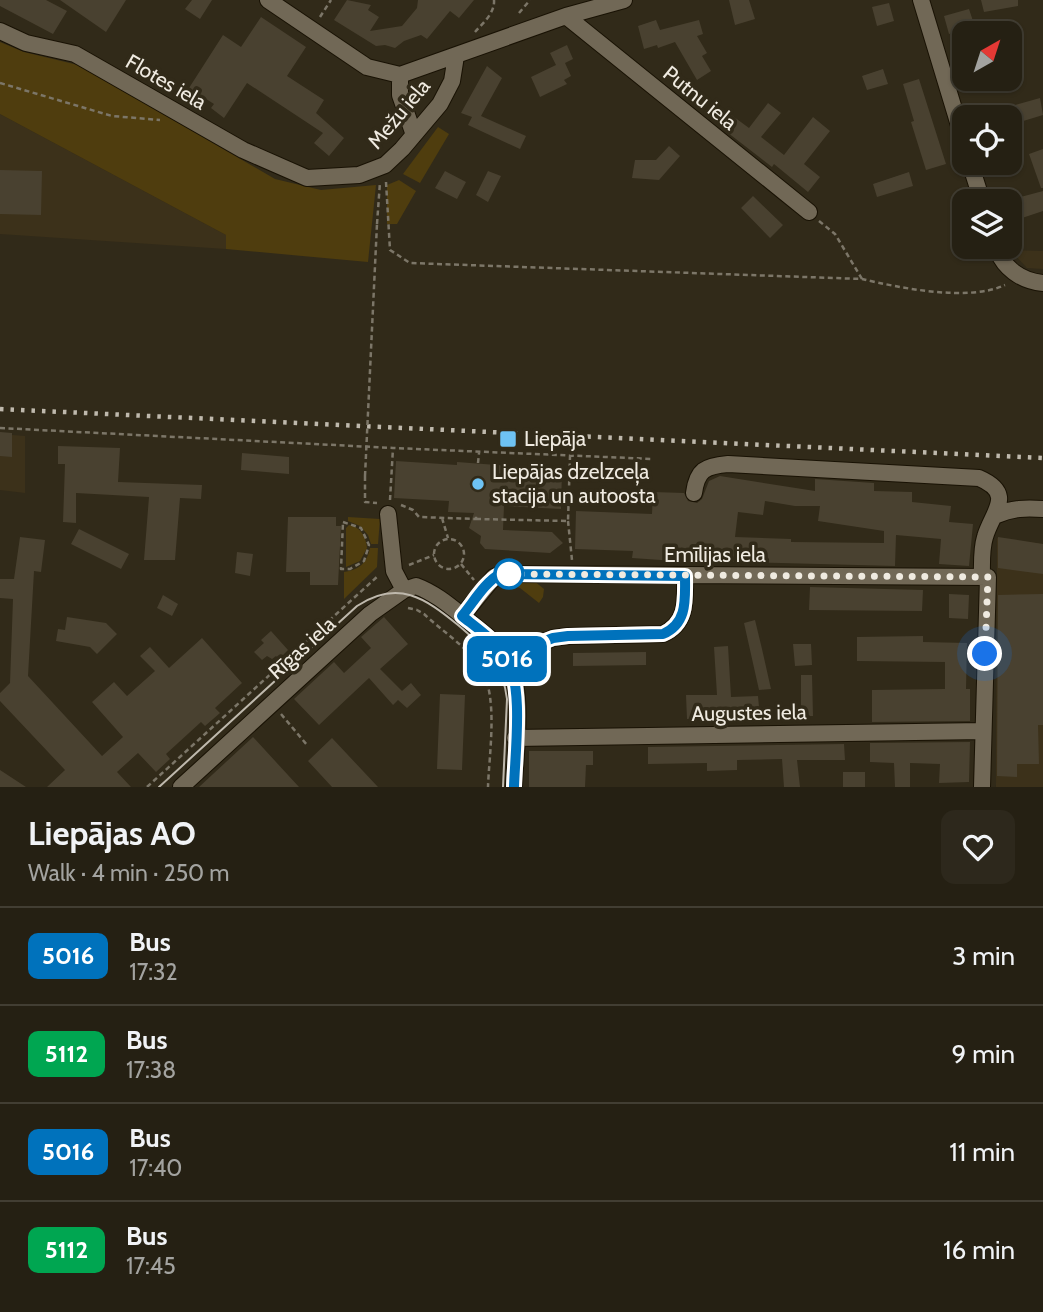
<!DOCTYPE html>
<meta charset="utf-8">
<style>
:root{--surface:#252013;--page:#2d281c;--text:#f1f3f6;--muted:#a3a3a0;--line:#423e33}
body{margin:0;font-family:Cabin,sans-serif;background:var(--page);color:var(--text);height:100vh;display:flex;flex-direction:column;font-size:26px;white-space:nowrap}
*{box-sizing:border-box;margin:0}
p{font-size:23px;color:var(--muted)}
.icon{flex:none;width:38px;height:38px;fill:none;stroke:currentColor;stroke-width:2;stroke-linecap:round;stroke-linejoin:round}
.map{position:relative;height:787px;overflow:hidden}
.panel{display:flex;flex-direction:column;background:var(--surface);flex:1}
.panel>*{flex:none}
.badge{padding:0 14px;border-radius:10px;font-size:24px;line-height:46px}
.needle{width:46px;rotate:39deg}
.buttons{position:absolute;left:952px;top:21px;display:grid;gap:14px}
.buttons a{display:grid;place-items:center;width:70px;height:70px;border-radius:14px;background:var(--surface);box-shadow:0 2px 5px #0004,0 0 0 2px var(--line);font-size:35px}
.you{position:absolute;width:35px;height:35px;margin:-18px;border:5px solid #fff;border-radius:50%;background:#1a73e8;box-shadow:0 0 0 10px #1a73e833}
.map>.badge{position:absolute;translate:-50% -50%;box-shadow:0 0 0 4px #fff}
.round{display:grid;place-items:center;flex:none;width:74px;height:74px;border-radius:14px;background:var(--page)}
.summary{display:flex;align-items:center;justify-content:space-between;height:119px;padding:0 28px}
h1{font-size:33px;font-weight:700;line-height:52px}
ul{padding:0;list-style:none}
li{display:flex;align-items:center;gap:21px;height:98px;padding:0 28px;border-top:2px solid var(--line)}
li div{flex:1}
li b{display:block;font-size:26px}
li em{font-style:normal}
li .badge{min-width:77px;font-weight:700;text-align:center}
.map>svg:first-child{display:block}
.built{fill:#3c311a}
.green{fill:#4f3d0e}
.building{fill:#494130;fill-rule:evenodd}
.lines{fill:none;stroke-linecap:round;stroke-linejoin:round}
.minor-casing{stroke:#191204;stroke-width:18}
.path{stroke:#7c7668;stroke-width:2.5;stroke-dasharray:5 3.5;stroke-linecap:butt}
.minor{stroke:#716856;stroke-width:16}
.tram{stroke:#bfb9ad;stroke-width:2}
.rail{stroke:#bfb9ad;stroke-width:4.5;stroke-dasharray:3.5 7;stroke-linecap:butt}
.path-bridge{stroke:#7c7668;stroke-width:2.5;stroke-dasharray:5 3.5;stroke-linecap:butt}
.line-casing{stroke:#fff;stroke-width:16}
.line{stroke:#0072bc;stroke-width:10}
.walk{stroke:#efeae0;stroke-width:7;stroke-dasharray:0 12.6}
.poi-dot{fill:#6ec2f3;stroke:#312a19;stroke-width:2.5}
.stop-dot{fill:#fff;stroke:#0072bc;stroke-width:3.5}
.labels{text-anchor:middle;stroke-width:7;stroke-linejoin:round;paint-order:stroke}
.street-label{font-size:21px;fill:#efeae0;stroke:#312a19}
.poi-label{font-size:21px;fill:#efeae0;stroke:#312a19;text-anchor:start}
</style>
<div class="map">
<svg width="1043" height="787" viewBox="0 0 1043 787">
<rect width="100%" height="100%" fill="#312a19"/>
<path class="built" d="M0 114 226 235V249L0 234Z
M1010 250 1043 251V269L1027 268Z
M0 434 25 436V493L0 490Z
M997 538 1043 544V787H996Z"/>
<path class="green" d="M0 42 24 52 78 65 275 179 321 190 376 185 368 262 226 249V235L0 114Z
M438 127 449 134 420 183 403 174Z
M399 180 416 191 397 224H387V185Z
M348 517 380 519 378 544H371L368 535 360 526 348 521Z
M349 525C361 527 366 537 367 548L360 561 346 567V528Z
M370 548H378L377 567 344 599V572C359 570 367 563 370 548Z
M533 580 544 589 543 597 539 603 520 588 506 584 505 582Z"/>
<path class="building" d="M0 0H46L67 11 53 34 0 6Z
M60 0H126L106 32Z
M192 0H212L200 19 185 9Z
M347 0 371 5 368 10 379 17 370 31 402 26 417 8 418 0H474L459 18 450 11 427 39 421 35 404 41 395 48 385 45 376 46 334 20Z
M729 0H749L755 19 735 25Z
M981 0H1018V6L984 12Z
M889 3 894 21 877 26 872 7Z
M969 9 973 21 965 23 967 29 949 34 944 16Z
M261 17 306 47 287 76 324 100 316 113 344 138 329 156 314 143 323 133 247 83 224 118 211 108 214 104 189 88 223 35 241 47Z
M656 20 660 30 699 20 703 34 697 36 707 53 702 56 711 71 697 80 675 42 658 48 657 45 644 49 638 26Z
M567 45 573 59 565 63 571 76 564 80 567 84 540 97 531 77 556 65 550 53Z
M487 66 502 78 481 116 526 136 520 149 468 125 472 117 461 113Z
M883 69 888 84 867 90 862 76Z
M919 79 946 164 926 170 911 122 914 121 903 84Z
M1040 98 1043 115 1020 122 1015 105Z
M768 103 781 113 761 137 784 155 813 117 830 131 804 164 820 177 808 192 774 164 772 167 723 129 724 127 721 125 730 114 749 128Z
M669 146 680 156 659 180 632 178 635 160H656Z
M1043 149V188H1041L1029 154Z
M0 170 42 171 41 215 0 214Z
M445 171 466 182 457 199 435 188Z
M488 171 501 176 488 202 476 195Z
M909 172 913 186 877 197 873 184Z
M1043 191V211L1010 222V200Z
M753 196 783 225 770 238 741 208Z
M0 432 12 433V457L0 456Z
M58 446 120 448 118 482 202 485 201 499 180 498 175 560H144L149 497 76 493V523L63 522 65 464H58Z
M242 453 289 457V474L241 470Z
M396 461 457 465V462L562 470 561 509 504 506 503 530 552 532 563 543 550 553 485 549 480 543 481 536 469 528 474 513 448 512 449 501 394 498Z
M720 476 815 491V479L874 483V491L912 492V502L951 506 949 522 973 524 969 566 939 564 941 539 896 535 895 566 661 560 632 558 633 551 575 549 576 511 652 514 653 492 684 493 688 501 697 503 702 499 709 481ZM765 501 795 506H820L818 521 884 531V543L791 542V539L735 537 738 512 763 515Z
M288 517H336V526H341L338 585H310V572H286Z
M79 529 129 554 121 569 71 544Z
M20 537 45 540 41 572 34 571 28 676 102 756 123 737 92 702 114 682 127 696 155 671 140 656 150 647 169 668 202 638 242 683 215 708 220 713 205 726 201 722 166 754 170 759 156 772 138 753 117 772 131 787H47L65 770 0 701V693L10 683 13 599 0 598V579H14Z
M998 537 1043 544V574L998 568Z
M237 552 253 554 250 576 235 573Z
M810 587 923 590 922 611 809 610Z
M949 594 969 595 968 619 949 618Z
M1043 594V725H1038L1039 764H1017V777L997 776 998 595Z
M163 595 178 604 172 616 157 608Z
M67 617 106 623 117 634 97 654 90 647 56 641 58 629 65 630Z
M384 617 408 644 380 669 402 691 411 683 421 695 407 708 398 700 393 705 369 678 319 725 294 699 334 662 344 673 371 648 361 637Z
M755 620 762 649 771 689 759 690 744 623Z
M271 631 288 650 279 659 276 656 272 659 267 656 262 660 254 652 264 643 261 640Z
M923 636V642L967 643 966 689H970V721L872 722V690L945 689V662L857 661V637Z
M793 644H811L812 665 795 666Z
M728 646 731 697 758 696 760 718 687 719 686 695H717L714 647Z
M646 652V665L573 666V653Z
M801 675H812L813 716H801Z
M440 694 465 695 462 770 437 769Z
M253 737 299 787H199Z
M332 738 378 787H332L308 761Z
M970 742 969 782 939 783 940 764 910 763V787H895L894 763 870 762V743Z
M844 744 845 760H797L800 787H784L782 759 737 760V770L707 771V763L648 764V747Z
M529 751H593V765H586L585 787H529Z
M0 770 26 787H0Z
M843 772H865V787H843Z"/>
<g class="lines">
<g class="minor-casing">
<path id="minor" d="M268 0 367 67 400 75 566 16 624 0
M921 0 964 142
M566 16 809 212
M0 31 26 43 75 54 243 150 307 178 359 175 385 165 402 149 440 104 452 81 456 56
M400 75V95L414 135
M970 163 982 201
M996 247C1003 268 1021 281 1043 283
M694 493C697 470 705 466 728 464L979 478C1016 494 992 512 985 537 981 550 982 564 982 577
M388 514 394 571 404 590
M997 515C1012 508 1026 508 1043 509
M462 616 494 577 501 574 988 577 982 787
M507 658 553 638 568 636 663 634C688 623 685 599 685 576
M515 738 983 731
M181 787 370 614 404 590 416 586C435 593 450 606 465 618 479 630 499 643 507 659 525 692 515 751 514 787"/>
</g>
<path class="path" d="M519 13 530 0
M320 17 331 0
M475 32C483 23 495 13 494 0
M0 83 112 116 160 120
M386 182 390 250 410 263 862 279C900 288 969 302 1005 285
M819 221 835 234 862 279
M377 224 380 182
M0 428 393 448 653 459
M478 463 479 453
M365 476V502L377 503
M390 500 393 448
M401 505 413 510 419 517 476 519V514
M442 518 448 538
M476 519 568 521 570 456
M568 521 572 560
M343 522 361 528 369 545 364 561 350 569H341Z
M434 554a15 15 0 1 1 30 0a15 15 0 1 1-30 0Z
M461 564 474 580
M409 565 434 555
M408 608 417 610 424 614C442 631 466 646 480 667 499 695 489 754 488 787
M281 714 307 745
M147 787 379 575"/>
<use href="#minor" class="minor"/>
<path class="tram" d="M159 787 357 606C398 579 425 598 458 625 483 646 503 664 507 699L503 787"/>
<path class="rail" d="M0 409 1043 458"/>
<path class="path-bridge" d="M365 476 377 224"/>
</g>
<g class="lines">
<g class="line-casing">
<path id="line" d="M514 787C515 753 524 685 506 657 496 641 477 628 462 616 473 603 485 582 500 574L685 576C685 599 688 623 663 634L568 636 553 638 522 650"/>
</g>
<use href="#line" class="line"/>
<path class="walk" d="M509 574 988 577 985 654"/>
</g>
<g class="poi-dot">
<rect x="499" y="430" width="18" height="18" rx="3.5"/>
<circle cx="478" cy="484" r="7"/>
</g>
<circle class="stop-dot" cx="509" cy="574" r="14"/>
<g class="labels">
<g class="street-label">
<text transform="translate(166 82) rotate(30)" y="7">Flotes iela</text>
<text transform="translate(700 98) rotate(39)" y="7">Putnu iela</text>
<text transform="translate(399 114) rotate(-50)" y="7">Mežu iela</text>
<text x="715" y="562">Emīlijas iela</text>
<text transform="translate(302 648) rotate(-42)" y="7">Rīgas iela</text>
<text transform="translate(749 713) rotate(-1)" y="7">Augustes iela</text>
</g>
<g class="poi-label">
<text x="524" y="446">Liepāja</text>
<text x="492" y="479">Liepājas dzelzceļa<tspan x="492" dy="24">stacija un autoosta</tspan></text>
</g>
</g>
</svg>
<div class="buttons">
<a><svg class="needle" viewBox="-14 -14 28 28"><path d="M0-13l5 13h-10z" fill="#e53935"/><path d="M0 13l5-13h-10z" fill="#a3a3a0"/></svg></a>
<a><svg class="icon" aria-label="locate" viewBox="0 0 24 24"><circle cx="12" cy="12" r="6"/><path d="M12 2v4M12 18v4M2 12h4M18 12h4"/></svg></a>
<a><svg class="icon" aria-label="layers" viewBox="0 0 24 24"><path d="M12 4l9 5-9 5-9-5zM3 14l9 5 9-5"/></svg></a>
</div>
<div class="you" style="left:985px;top:654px"></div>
<b class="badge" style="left:507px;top:659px;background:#0072bc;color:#fff">5016</b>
</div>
<section class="panel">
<div class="summary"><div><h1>Liepājas AO</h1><p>Walk · 4 min · 250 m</p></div><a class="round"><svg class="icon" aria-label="heart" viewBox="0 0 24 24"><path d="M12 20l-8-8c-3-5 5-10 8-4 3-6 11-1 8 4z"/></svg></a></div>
<ul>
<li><span class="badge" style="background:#0072bc;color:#fff">5016</span><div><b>Bus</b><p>17:32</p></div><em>3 min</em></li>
<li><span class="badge" style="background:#00a651;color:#fff">5112</span><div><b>Bus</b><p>17:38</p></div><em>9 min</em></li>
<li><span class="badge" style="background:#0072bc;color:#fff">5016</span><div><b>Bus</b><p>17:40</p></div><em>11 min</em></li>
<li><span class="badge" style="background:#00a651;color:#fff">5112</span><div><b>Bus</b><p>17:45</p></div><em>16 min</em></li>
</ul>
</section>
